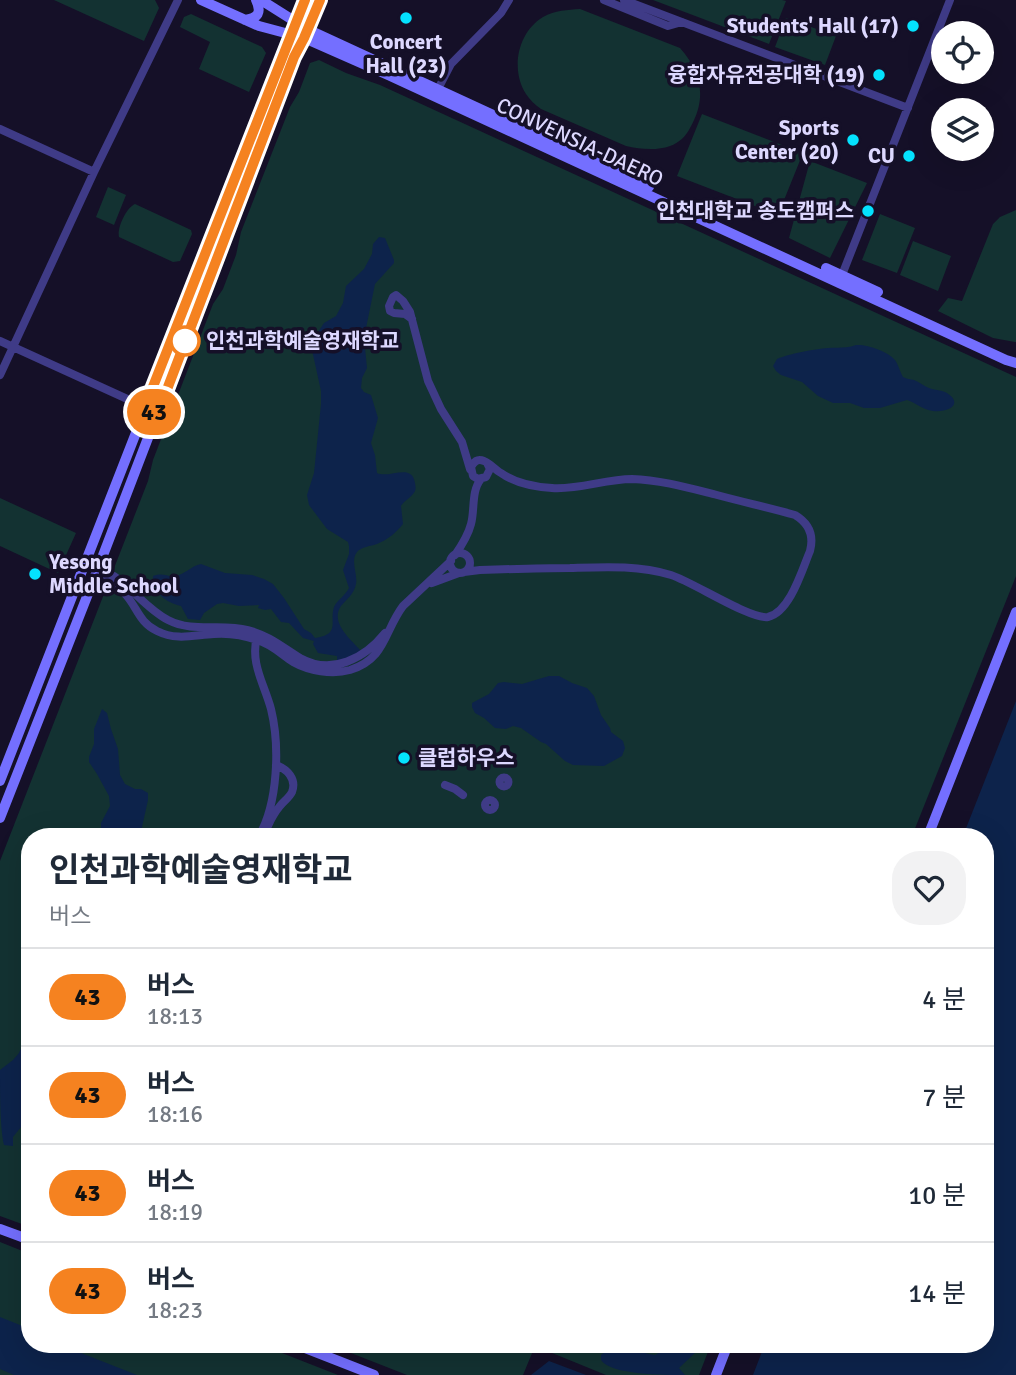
<!DOCTYPE html>
<html lang="ko">
<meta charset="utf-8">
<style>
:root{--surface:#fff;--page:#f2f2f3;--text:#1f2937;--muted:#747a83;--line:#e0e1e3}
body{margin:0;font-family:Signika,"Noto Sans KR",sans-serif;background:var(--page);color:var(--text);height:100vh;display:flex;flex-direction:column;font-size:26px;white-space:nowrap}
*{box-sizing:border-box;margin:0}
p{font-size:23px;color:var(--muted)}
.icon{flex:none;width:38px;height:38px;fill:none;stroke:currentColor;stroke-width:2;stroke-linecap:round;stroke-linejoin:round}
.map{position:relative;flex:1;overflow:hidden}
.panel{position:absolute;left:21px;top:828px;width:973px;height:525px;display:flex;flex-direction:column;background:var(--surface);border-radius:28px;box-shadow:0 7px 28px #0002}
.panel>*{flex:none}
.badge{padding:0 14px;border-radius:23px;font-size:24px;line-height:46px}
.tools{position:absolute;left:931px;top:21px;display:grid;gap:14px}
.tools a{display:grid;place-items:center;width:63px;height:63px;border-radius:50%;background:var(--surface);box-shadow:0 7px 28px #0002;font-size:35px}
.map>.badge{position:absolute;translate:-50% -50%;box-shadow:0 0 0 4px #fff}
.round{display:grid;place-items:center;flex:none;width:74px;height:74px;border-radius:28px;background:var(--page)}
.head{display:flex;align-items:center;justify-content:space-between;height:119px;padding:0 28px}
h1{font-size:33px;font-weight:700;line-height:52px}
ul{padding:0;list-style:none}
li{display:flex;align-items:center;gap:21px;height:98px;padding:0 28px;border-top:2px solid var(--line)}
li div{flex:1}
li b{display:block;font-size:26px}
li em{font-style:normal}
li .badge{min-width:77px;font-weight:700;text-align:center}
.map>svg:first-child{display:block}
.green{fill:#133232}
.water{fill:#0d234b}
.lines{fill:none;stroke-linecap:round;stroke-linejoin:round}
.street{stroke:#3f3b87;stroke-width:8}
.secondary{stroke:#746fff;stroke-width:10}
.line-casing{stroke:#fff;stroke-width:16}
.line{stroke:#f58220;stroke-width:10}
.poi-dot{fill:#04e2fe;stroke:#151028;stroke-width:2.5}
.stop-dot{fill:#fff;stroke:#f58220;stroke-width:3.5}
.labels{text-anchor:middle;stroke-width:7;stroke-linejoin:round;paint-order:stroke}
.poi-label{font-size:21px;font-weight:bold;fill:#ddd8ff;stroke:#151028;text-anchor:end}
.street-label{font-size:21px;fill:#ddd8ff;stroke:#151028}
.stop-label{font-size:21px;font-weight:bold;fill:#ddd8ff;stroke:#151028;text-anchor:start}
</style>
<div class="map">
<svg width="1016" height="1375" viewBox="0 0 1016 1375">
<rect width="100%" height="100%" fill="#151028"/>
<path class="green" d="M54 0H155L159 8 144 41Z
M653 0H782L786 1 769 44Z
M580 9 680 48C702 73 707 98 690 128 686 136 679 143 670 146 656 151 640 149 626 146L541 109C535 105 530 100 526 94 510 69 518 32 543 17 555 10 568 10 580 9Z
M191 14 262 47 266 53 249 92 199 69 210 42 180 27 184 17Z
M786 18 836 36 825 65 775 47Z
M319 60 346 73 380 85 1016 377V576L912 836H30V1227L0 1216V861L148 481 153 460 213 304 223 289 236 255 241 232 290 107 299 92 310 63Z
M702 114 803 153 778 215 677 176Z
M810 161 867 183 830 258 789 238Z
M108 187 126 195 114 225 96 217Z
M135 204 191 230 192 234 180 261 173 262 119 237C117 228 126 208 135 204Z
M1016 210V342H1015L993 338 938 311 948 298 962 301 993 224 1000 217Z
M880 214 915 228 897 273 862 260Z
M913 241 951 256 938 291 900 275Z
M0 498 76 533 58 573 0 546Z
M0 1242 30 1254V1344H259L338 1375H0Z
M328 1344H711L699 1375H606L535 1346 523 1375H407Z"/>
<path class="water" d="M379 237 385 238 394 260V263L375 284 364 338 367 368 362 378 361 388 364 392 371 395 378 418 371 443 375 455 377 473C389 479 412 462 415 483 416 488 416 491 413 494 409 499 404 501 401 506L403 524C396 533 387 540 377 544 371 546 361 547 357 552 350 561 358 574 356 584 354 594 347 599 341 606 329 623 353 641 362 652L337 662V656L318 653 313 644 314 641 303 638 289 623 281 622 271 609 265 610 258 608 259 605 239 606 223 603 217 604 204 613 200 620 188 619 181 606C165 602 153 593 153 576 164 572 166 577 175 576 184 575 191 566 201 564L225 573 252 575 264 579 273 584 284 598 304 629 311 633 315 638C341 634 329 622 334 607 337 600 345 596 349 588L343 570 349 554V546L348 542 327 529 309 505 307 495 314 473 321 404V391L312 350 316 342 318 332 324 323 336 316 343 303 346 286 364 269 372 254 373 244Z
M856 345C867 344 889 352 895 360 899 366 900 372 903 377 907 379 910 379 914 380 919 382 924 386 929 388 934 390 940 390 945 392 965 403 949 413 933 411 923 410 916 403 907 400L880 408H864L850 403H833L818 396 802 382 781 375 776 371 773 366 777 359C788 354 815 349 828 348 838 347 846 349 856 345Z
M549 676H559L572 683 587 688 594 696 601 715 610 728 611 732 623 741 625 748 622 756 604 766 573 765 565 761 546 744 541 742 521 728 513 726 506 729 495 728 484 718 475 713 472 707V703L489 694 498 683 504 682 522 684Z
M1016 701V1375H753L765 1344H985V836H963Z
M102 709 107 713 111 729 118 749 120 775 125 784 135 789H141L148 793V800L140 836H107L101 828V823L110 806 109 796 97 774 89 762V757L94 744V729Z
M30 973V1116L13 1137V1146L4 1145C0 1128 0 1090 0 1070L13 1060 19 1053 24 1041 26 1031 25 1005 29 988Z
M0 1317 30 1329V1344H69L76 1351 137 1375H14L0 1369Z
M676 1344H701L696 1352 679 1368 685 1375C664 1375 611 1375 601 1360V1355C617 1341 637 1353 655 1355Z
M549 1361 586 1375H531Z"/>
<g class="lines">
<path class="street" d="M604 0 668 26 682 22
M624 0 908 108
M438 89 451 64 501 13 509 0
M0 129 94 172
M842 275 950 0
M412 319 405 314 394 313 390 311 389 306 393 297 396 295 403 301 410 312 428 381 441 409 462 442 470 469
M0 341 158 413
M0 375 94 172 178 0
M450 563a10 10 0 1 1 20 0a10 10 0 1 1-20 0Z
M455 555C462 545 468 536 471 524 475 510 471 491 481 479
M464 572 480 570C510 569 540 568 570 568 604 567 638 565 671 575 693 582 751 620 768 617 790 612 802 570 810 551 814 536 810 524 795 515 770 508 743 502 717 495 689 488 661 480 632 479 605 479 579 490 552 488 535 487 515 483 501 473 495 470 490 463 484 461 477 458 474 462 471 467L473 476 478 479 486 477 490 469 487 463
M107 577C111 585 120 588 126 595 138 609 139 622 157 631 177 641 194 635 214 634 229 633 243 635 257 640 271 644 281 654 293 662 309 671 332 675 350 670 386 659 384 631 403 606L451 561
M107 577 114 576C133 589 147 609 168 620 193 633 221 623 248 630 270 636 282 647 300 658 332 676 365 658 385 633
M432 583 459 573
M257 636C250 664 264 683 271 709 280 746 278 803 259 836
M499.5 782a4.5 4.5 0 1 1 9 0a4.5 4.5 0 1 1-9 0Z
M445 785 455 789 463 795
M485 805a5 5 0 1 1 10 0a5 5 0 1 1-10 0Z
M268 826C271 819 275 812 280 806 284 801 289 798 292 792 297 779 287 769 276 765"/>
<path class="secondary" d="M201 0 259 26 304 38 388 75 1006 360 1016 363
M261 0 307 29 649 187
M245 20C258 18 262 13 256 0
M826 268 878 292
M0 781 305 0
M0 818 97 571 294 57 320 0
M928 836 1016 612
M0 1229 30 1240
M295 1344 374 1375
M716 1375 728 1344"/>
</g>
<g class="lines">
<g class="line-casing">
<path id="line" d="M305 0 145 407 158 413 294 57 304 38 320 0"/>
</g>
<use href="#line" class="line"/>
</g>
<g class="poi-dot">
<circle cx="406" cy="18" r="7"/>
<circle cx="913" cy="26" r="7"/>
<circle cx="879" cy="75" r="7"/>
<circle cx="853" cy="140" r="7"/>
<circle cx="909" cy="156" r="7"/>
<circle cx="868" cy="211" r="7"/>
<circle cx="35" cy="574" r="7"/>
<circle cx="404" cy="758" r="7"/>
</g>
<circle class="stop-dot" cx="185" cy="341" r="14"/>
<g class="labels">
<g class="poi-label">
<text x="899" y="33">Students' Hall (17)</text>
<text x="406" y="49" text-anchor="middle">Concert<tspan x="406" dy="24">Hall (23)</tspan></text>
<text x="865" y="82">융합자유전공대학 (19)</text>
<text x="839" y="135">Sports<tspan x="839" dy="24">Center (20)</tspan></text>
<text x="895" y="163">CU</text>
<text x="854" y="218">인천대학교 송도캠퍼스</text>
<text x="49" y="569" text-anchor="start">Yesong<tspan x="49" dy="24">Middle School</tspan></text>
<text x="418" y="765" text-anchor="start">클럽하우스</text>
</g>
<g class="street-label">
<text transform="translate(580 142) rotate(25)" y="7">CONVENSIA-DAERO</text>
</g>
<g class="stop-label">
<text x="206" y="348">인천과학예술영재학교</text>
</g>
</g>
</svg>
<div class="tools">
<a><svg class="icon" aria-label="locate" viewBox="0 0 24 24"><circle cx="12" cy="12" r="6"/><path d="M12 2v4M12 18v4M2 12h4M18 12h4"/></svg></a>
<a><svg class="icon" aria-label="layers" viewBox="0 0 24 24"><path d="M12 4l9 5-9 5-9-5zM3 14l9 5 9-5"/></svg></a>
</div>
<b class="badge" style="left:154px;top:412px;background:#f58220;color:#111">43</b>
<section class="panel">
<div class="head"><div><h1>인천과학예술영재학교</h1><p>버스</p></div><a class="round"><svg class="icon" aria-label="heart" viewBox="0 0 24 24"><path d="M12 20l-8-8c-3-5 5-10 8-4 3-6 11-1 8 4z"/></svg></a></div>
<ul>
<li><span class="badge" style="background:#f58220;color:#111">43</span><div><b>버스</b><p>18:13</p></div><em>4 분</em></li>
<li><span class="badge" style="background:#f58220;color:#111">43</span><div><b>버스</b><p>18:16</p></div><em>7 분</em></li>
<li><span class="badge" style="background:#f58220;color:#111">43</span><div><b>버스</b><p>18:19</p></div><em>10 분</em></li>
<li><span class="badge" style="background:#f58220;color:#111">43</span><div><b>버스</b><p>18:23</p></div><em>14 분</em></li>
</ul>
</section>
</div>
